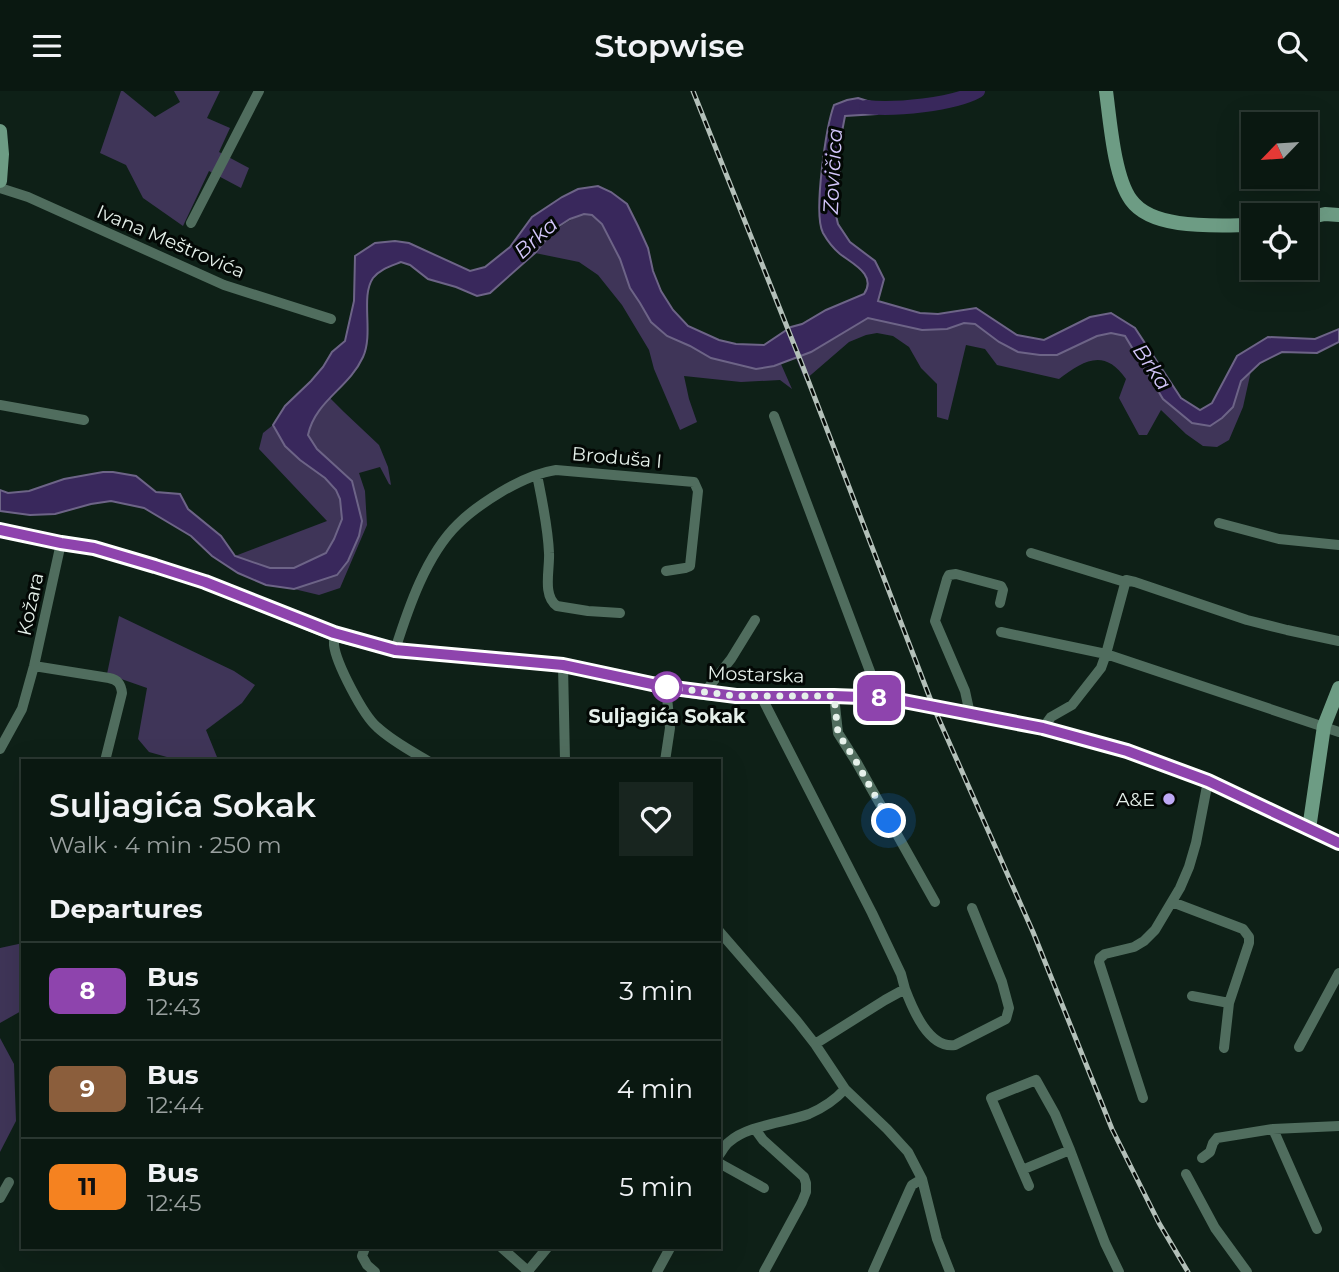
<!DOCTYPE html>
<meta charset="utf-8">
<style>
:root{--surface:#0a1811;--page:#18251f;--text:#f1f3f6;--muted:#99a09f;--line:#2a3731}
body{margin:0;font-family:Montserrat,sans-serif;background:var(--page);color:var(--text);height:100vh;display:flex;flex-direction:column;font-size:26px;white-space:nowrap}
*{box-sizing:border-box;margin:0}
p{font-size:23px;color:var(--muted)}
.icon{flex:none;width:38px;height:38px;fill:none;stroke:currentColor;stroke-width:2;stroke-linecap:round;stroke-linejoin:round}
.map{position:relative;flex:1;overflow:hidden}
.side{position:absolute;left:21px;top:668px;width:700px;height:490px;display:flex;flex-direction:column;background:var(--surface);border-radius:0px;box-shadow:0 7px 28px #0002,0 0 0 2px var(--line)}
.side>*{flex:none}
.badge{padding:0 14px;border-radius:10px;font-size:24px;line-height:46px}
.needle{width:46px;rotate:245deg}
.buttons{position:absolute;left:1241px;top:21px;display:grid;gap:14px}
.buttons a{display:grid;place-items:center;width:77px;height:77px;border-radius:0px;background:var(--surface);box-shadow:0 7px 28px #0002,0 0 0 2px var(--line);font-size:35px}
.you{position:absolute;width:35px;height:35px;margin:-18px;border:5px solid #fff;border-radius:50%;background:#1a73e8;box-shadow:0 0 0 10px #1a73e833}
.map>.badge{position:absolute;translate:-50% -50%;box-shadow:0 0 0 4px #fff}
h2{padding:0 28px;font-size:26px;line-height:63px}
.round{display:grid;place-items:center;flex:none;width:74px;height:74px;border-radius:0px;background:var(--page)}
.head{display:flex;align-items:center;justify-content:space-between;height:119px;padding:0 28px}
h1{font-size:33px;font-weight:600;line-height:52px}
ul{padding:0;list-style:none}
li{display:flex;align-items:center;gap:21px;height:98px;padding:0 28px;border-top:2px solid var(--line)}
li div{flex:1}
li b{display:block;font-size:26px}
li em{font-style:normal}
li .badge{min-width:77px;font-weight:700;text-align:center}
header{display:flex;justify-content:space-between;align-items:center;height:91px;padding:0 28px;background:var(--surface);font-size:32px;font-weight:600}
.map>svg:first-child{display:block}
.green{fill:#3f3558}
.water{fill:#39285c;stroke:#6d6487;stroke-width:2}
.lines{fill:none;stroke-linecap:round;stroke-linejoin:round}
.river{stroke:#39285c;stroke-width:14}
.street{stroke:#506d5e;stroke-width:10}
.secondary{stroke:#6d9c84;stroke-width:14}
.rail-casing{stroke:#b3c0b9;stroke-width:5}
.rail{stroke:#030805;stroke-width:2.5;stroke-dasharray:8;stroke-linecap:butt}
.line-casing{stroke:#fff;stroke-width:16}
.line{stroke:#8e44ad;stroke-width:10}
.walk{stroke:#e5f0ea;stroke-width:7;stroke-dasharray:0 12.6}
.stop-dot{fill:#fff;stroke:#8e44ad;stroke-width:3.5}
.poi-dot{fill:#bea9f5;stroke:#030805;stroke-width:2.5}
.labels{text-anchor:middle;stroke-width:6;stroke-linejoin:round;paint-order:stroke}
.street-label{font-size:19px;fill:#e5f0ea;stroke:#030805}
.stop-label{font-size:19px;font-weight:bold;fill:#e5f0ea;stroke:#030805}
.poi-label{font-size:19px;fill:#e5f0ea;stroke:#030805;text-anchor:end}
.water-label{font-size:21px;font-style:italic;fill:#d3c6fa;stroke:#030805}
</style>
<header><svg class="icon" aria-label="menu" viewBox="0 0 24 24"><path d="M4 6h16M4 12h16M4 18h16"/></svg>Stopwise<svg class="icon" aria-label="search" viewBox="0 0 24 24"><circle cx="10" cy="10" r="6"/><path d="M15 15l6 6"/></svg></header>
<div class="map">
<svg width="1339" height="1181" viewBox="0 0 1339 1181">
<rect width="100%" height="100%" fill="#0e2017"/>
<path class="green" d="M121 0H123L155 26 180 11 174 0H220L207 27 230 37 219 61 249 77 241 97 209 80 183 135 143 107 126 74 100 62Z
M584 123 592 124 602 133 620 168 630 197 640 212 651 231 666 245 690 255 711 267 756 278 781 273 792 298 780 289 741 291 684 285 689 308 697 331 680 339 654 278 649 259 622 214 598 184 579 171 535 162C551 143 560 132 584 123Z
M868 227 922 239 947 238 964 232 975 233 999 251 1057 264 1097 245 1111 242 1125 245 1163 308 1192 332 1233 316 1241 290 1251 280 1243 316 1229 349 1217 356 1203 355 1186 343 1161 319 1147 344H1139L1119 307 1126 288C1104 256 1083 270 1059 288L997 274 985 258 966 254 948 329 937 326V293L921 277 909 256 893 245 877 242 866 244 849 251 805 289 796 267 812 261Z
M330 307 344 321 379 354 388 376 391 394 389 393 380 376 359 382 365 400 367 434 340 497 319 504 294 498 337 483 348 470 359 445 362 430 352 390 317 358 307 344C312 327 318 320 330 307Z
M273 334 285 355 300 369 325 387 336 399 340 408 342 428 334 448 326 462 294 477H270L235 465 327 430 259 358 263 342Z
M119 525 234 580 255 594 242 612 206 639 217 666 216 670H181L149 661 138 648 147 597 107 583Z
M23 852V919L0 932V857Z
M0 947 14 973 16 1030 0 1061Z"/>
<path class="water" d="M858 7 874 12 883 18 877 23 845 25 840 51V82L834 116 838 133 850 151 875 170 884 188 878 210 920 222 938 223 976 217 1017 244 1044 249 1090 226 1111 222 1135 237 1181 307 1200 319 1212 312 1237 265 1268 246 1315 248 1339 238V251L1317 262 1282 261 1260 272 1241 290 1233 316 1222 327 1210 335 1192 332 1163 308 1125 245 1111 242 1097 245 1057 264H1040L1018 261 999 251 975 233 964 232 947 238 922 239 868 227 811 261 774 275 756 278 711 267 690 255 667 245 651 231 640 212 630 197 620 168 602 133 592 124 584 123 570 128 556 137 535 162 490 202 477 205 456 196 428 188 410 174 401 171C391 175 380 178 373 187 360 206 374 242 363 266 349 297 315 310 308 344L317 358 352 390 362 430 359 445 348 470 337 484 294 498 266 494 238 482 212 465 191 445 144 417 111 410 91 413 55 423 30 424 0 420V399L8 402 29 400 64 388 103 381H113L136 385 156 401 180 403 188 418 221 445 235 465 270 477H294L326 462 334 448 342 428 340 408 336 399 325 387 300 369 285 355 273 334 285 315 311 290 323 276 332 261 345 250 354 210 355 165 375 152 395 150 409 152 470 180 485 176 510 156 532 126 562 106 578 98 598 95 611 101 627 113 638 135 648 157 653 180 661 200 673 219 688 235 719 249 736 253 764 254 791 236 802 233 826 219 864 203C877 184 853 173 840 163 834 158 827 149 823 142 813 123 826 36 834 14L847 9Z"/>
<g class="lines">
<path class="river" d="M866 16C894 19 953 14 978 0"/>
<path class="street" d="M0 97 28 106 224 194 331 228
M191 132 259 0
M0 314 84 329
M774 325 880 607
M537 384C542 409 548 436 549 462 550 478 542 505 557 515L588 520 620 522
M1219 432 1279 448 1339 454
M1031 462 1125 491
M1001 541 1106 563 1339 641
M334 543C334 546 334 550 334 554 336 572 363 624 377 636 392 650 411 660 428 670
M395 559C408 518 426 464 458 433 470 421 486 410 501 401 518 391 536 382 556 379L694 391 698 400 690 475 685 477 666 480
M563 574 565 670
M34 575 109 587C118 589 121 593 122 602L105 670
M704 602 731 568 755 529
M761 605 872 822 901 883 905 898 885 909 815 953
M834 605 838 642 857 672 935 811
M970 623 965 600 935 530 947 488 949 484 956 483 1001 495 1003 499 1000 512
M1043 637 1051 626 1072 614 1101 577 1106 563 1126 489 1135 491 1247 529 1287 539 1339 550
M0 658 22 618 34 575 61 452
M665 670 670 637 666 596
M1172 811 1243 838 1249 846V852L1229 912 1192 905
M719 840 797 930 815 953 845 998 887 1038 908 1061 922 1088 937 1148 950 1181
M905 898C913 919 929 958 955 954L1006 928 1009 917 1002 891 972 817
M1299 956 1339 882
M1224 957 1229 912
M1143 1007 1099 871 1100 867 1105 863 1134 856 1144 850 1155 839 1180 797 1189 776 1196 752 1208 690
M755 1038 763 1049 804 1086 806 1092V1101L802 1111 764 1181
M1273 1038 1317 1138
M719 1064C722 1060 725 1054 729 1051 748 1034 785 1032 809 1023 823 1017 835 1009 845 998
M1202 1067 1210 1061 1213 1052 1217 1047 1273 1038 1339 1035
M719 1072 764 1097
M1022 1079 1070 1059 1105 1152 1119 1181
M1186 1083 1215 1137 1247 1181
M1029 1095 991 1007 1036 989 1055 1023 1070 1059
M0 1107 9 1091
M365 1157 362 1165 367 1174 375 1181
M502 1157 529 1181
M528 1180 547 1157
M657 1181 670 1157
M873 1181 910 1098 912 1094 922 1088"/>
<path class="secondary" d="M1106 0C1110 29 1114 86 1131 109 1153 140 1219 134 1253 134
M0 40 2 63 0 90
M1306 127 1325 123 1339 124
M0 439 61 452 94 457 155 475 205 491 334 543 395 559 563 574 666 596 704 602 736 605H834L888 607 1043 637 1127 660 1208 690 1339 752
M1309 738 1324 635 1339 597"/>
<g class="rail-casing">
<path id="rail" d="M693 0 803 276 933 615 1033 841 1112 1038 1159 1132 1188 1181"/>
</g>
<use href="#rail" class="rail"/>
</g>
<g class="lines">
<g class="line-casing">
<path id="line" d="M0 439 61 452 94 457 155 475 205 491 334 542 395 559 563 574 666 596 736 605H834L888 607 1043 637 1127 660 1208 690 1339 752"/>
</g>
<use href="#line" class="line"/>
<path class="walk" d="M667 596 736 605H834L838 642 857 672 889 730"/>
</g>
<circle class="stop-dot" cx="667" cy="596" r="14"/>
<circle class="poi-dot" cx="1169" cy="708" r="7"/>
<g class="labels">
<g class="street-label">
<text transform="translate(171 150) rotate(23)" y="7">Ivana Meštrovića</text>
<text transform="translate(617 366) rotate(5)" y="7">Broduša I</text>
<text transform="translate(30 513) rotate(-78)" y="7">Kožara</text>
<text transform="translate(756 583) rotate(2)" y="7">Mostarska</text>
</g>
<g class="stop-label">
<text x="667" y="632">Suljagića Sokak</text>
</g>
<g class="poi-label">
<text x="1155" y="715">A&amp;E</text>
</g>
<g class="water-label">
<text transform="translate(833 80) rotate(-87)" y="7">Zovičica</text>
<text transform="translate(536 147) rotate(-42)" y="7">Brka</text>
<text transform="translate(1152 276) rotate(56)" y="7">Brka</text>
</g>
</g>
</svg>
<div class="buttons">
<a><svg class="needle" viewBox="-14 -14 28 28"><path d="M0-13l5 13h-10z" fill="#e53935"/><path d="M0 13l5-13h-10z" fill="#99a09f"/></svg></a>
<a><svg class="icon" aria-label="locate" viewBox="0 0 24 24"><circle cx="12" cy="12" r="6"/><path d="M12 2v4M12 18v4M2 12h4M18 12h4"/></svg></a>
</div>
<div class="you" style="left:889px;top:730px"></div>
<b class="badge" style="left:879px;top:607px;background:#8e44ad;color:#fff">8</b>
<section class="side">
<div class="head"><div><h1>Suljagića Sokak</h1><p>Walk · 4 min · 250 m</p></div><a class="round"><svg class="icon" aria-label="heart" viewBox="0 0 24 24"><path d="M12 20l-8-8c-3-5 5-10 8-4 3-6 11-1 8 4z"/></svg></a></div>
<h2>Departures</h2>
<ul>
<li><span class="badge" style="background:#8e44ad;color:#fff">8</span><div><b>Bus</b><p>12:43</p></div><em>3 min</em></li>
<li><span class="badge" style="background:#8b5e3c;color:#fff">9</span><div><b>Bus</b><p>12:44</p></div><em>4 min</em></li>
<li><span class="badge" style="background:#f58220;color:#111">11</span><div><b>Bus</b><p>12:45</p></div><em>5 min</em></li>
</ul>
</section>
</div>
